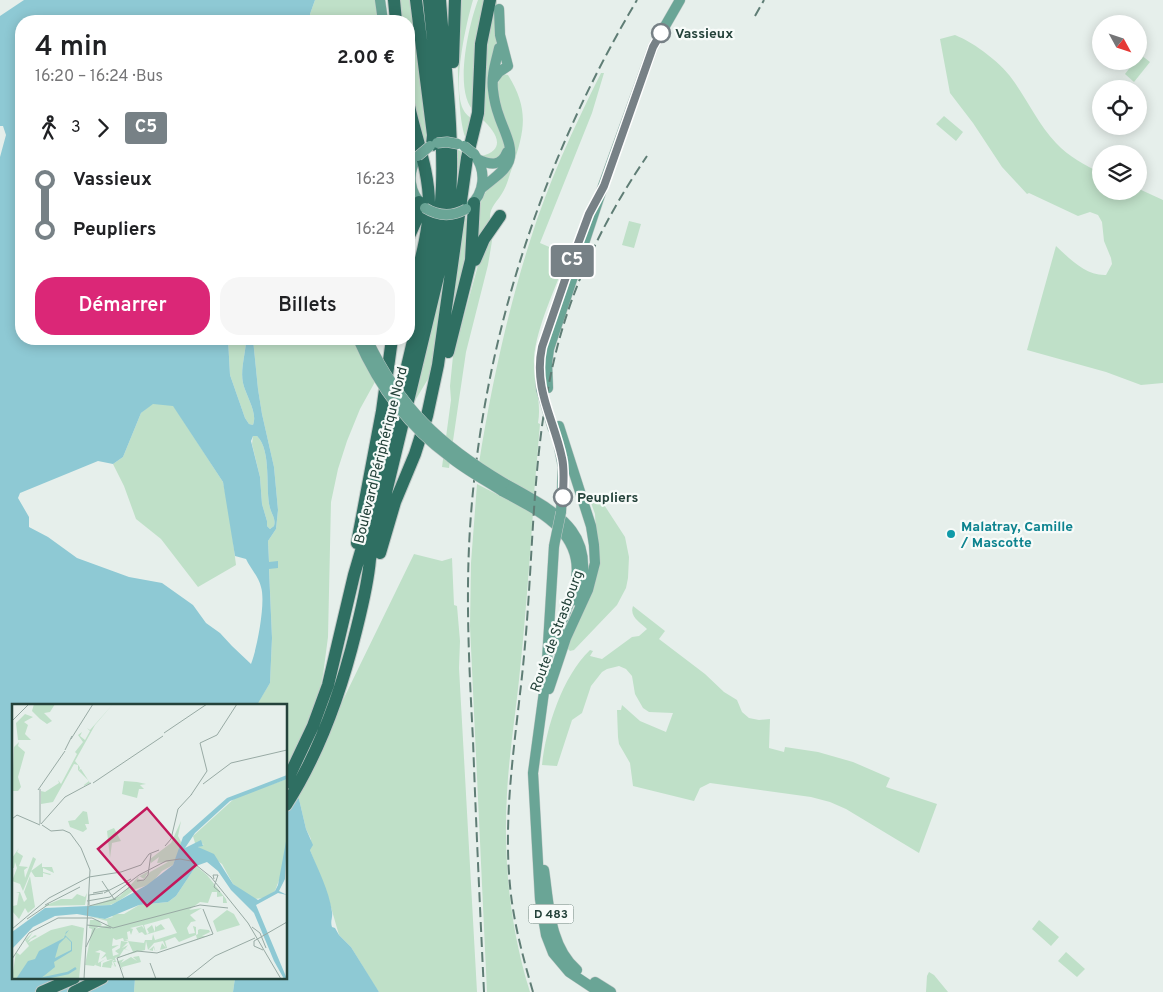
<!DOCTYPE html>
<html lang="fr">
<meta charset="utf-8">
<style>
:root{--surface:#fff;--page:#f6f6f6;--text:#202124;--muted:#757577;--accent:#db2777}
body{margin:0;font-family:Overpass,sans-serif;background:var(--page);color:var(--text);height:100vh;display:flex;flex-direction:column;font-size:19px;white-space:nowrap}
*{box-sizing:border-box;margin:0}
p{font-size:16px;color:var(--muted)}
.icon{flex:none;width:28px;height:28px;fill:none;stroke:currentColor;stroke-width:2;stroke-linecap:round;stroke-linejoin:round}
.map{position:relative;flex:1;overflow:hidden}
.details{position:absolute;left:15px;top:15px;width:400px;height:330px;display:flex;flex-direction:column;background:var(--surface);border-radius:20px;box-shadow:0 2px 12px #0003}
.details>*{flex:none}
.badge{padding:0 10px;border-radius:4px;font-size:18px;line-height:32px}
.needle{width:32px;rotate:130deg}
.buttons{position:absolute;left:1092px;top:15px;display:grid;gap:10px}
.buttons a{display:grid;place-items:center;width:55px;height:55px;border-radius:50%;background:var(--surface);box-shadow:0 2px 12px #0003;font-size:25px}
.map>.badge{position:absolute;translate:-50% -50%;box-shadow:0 0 0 2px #fff}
.legs{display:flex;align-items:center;gap:8px;height:55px;padding:0 20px;font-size:16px}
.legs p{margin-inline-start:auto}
.summary{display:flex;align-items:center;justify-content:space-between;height:85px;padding:0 20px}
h1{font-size:28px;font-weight:600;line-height:38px}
.primary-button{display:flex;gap:10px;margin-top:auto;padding:10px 20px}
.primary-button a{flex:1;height:58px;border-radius:20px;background:var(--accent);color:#fff;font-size:20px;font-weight:600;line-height:58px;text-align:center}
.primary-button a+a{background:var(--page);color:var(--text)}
ul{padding:0 20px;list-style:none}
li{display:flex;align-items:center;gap:18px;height:50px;font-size:19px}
li i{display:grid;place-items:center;width:8px;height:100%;margin:0 6px;background:currentColor}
li i::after{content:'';width:12px;height:12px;margin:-6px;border:4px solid;border-radius:50%;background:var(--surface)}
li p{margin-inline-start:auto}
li:first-child i{background:linear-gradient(#0000 50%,currentColor 0)}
li:last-child i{background:linear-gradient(currentColor 50%,#0000 0)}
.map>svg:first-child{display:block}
.green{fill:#bfe0c8}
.water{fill:#8ec9d4;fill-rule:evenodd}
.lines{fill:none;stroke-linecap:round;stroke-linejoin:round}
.major-casing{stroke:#c2cac8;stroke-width:11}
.highway-casing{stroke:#c2cac8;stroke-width:14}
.major{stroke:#6aa596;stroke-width:10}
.highway{stroke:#2f6f62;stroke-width:12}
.rail{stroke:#5f7d75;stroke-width:2;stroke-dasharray:10 5;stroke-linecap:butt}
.major-bridge-casing{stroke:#c2cac8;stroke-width:11;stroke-linecap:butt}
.major-bridge{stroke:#6aa596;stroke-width:10}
.line-1-casing{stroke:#fff;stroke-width:11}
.line-1{stroke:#778186;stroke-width:8}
.stop-1-dot{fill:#fff;stroke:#778186;stroke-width:2.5}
.culture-dot{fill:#0f9aa8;stroke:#f7fbf9;stroke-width:2}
.labels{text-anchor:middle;stroke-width:4.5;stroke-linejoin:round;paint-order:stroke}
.shield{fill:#f7fbf9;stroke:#637a73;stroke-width:1}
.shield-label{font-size:12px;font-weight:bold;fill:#24423a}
.stop-label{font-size:14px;font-weight:bold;fill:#24423a;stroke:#f7fbf9;text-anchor:start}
.street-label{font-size:14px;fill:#24423a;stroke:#f7fbf9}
.culture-label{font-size:14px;font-weight:bold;fill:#0d838f;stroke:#f7fbf9;text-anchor:start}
.inset-river{fill:none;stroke:#8ec9d4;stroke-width:2.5}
.inset-road{fill:none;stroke:#98aaa4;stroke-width:1}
.view{fill:#c2185b;fill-opacity:0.15;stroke:#c2185b;stroke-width:2.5}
.inset-edge{fill:none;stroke:#24423a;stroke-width:2.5}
</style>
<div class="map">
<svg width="1163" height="992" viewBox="0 0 1163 992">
<rect width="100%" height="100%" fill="#e6efeb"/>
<path class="green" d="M315 0H377L379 21H310V14Z
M398 0H413L427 141 421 145 409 92V21H400Z
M458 0H473C466 24 452 86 463 109 465 114 470 117 474 121L467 140C456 127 457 23 458 0Z
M478 0H487L476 113C452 95 469 24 478 0Z
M494 0H497L496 53 494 63 505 147 497 160 482 156C508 149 495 131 482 119L485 102V42Z
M955 35C975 43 1003 64 1015 83 1029 103 1039 125 1056 143 1069 157 1085 165 1101 173V191H1139V189L1163 200V383L1141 385 1106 372 1027 350 1056 246C1070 259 1086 276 1106 275L1112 264 1111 258 1104 241 1102 222 1098 215 1090 212 1078 216 1029 193 1027 194 1002 167 973 123 950 93 940 39Z
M1141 55 1150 62 1134 82 1125 74 1135 61H1139Z
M601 73H604L592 113 540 243 568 255C557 284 536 328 534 358 533 380 542 402 538 423L540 424 534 494 479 463C491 388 507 313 530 241 548 183 574 127 601 73Z
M503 74 508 75C529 109 525 129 513 165 510 173 508 182 504 190 496 205 487 207 491 225L478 241V208L487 189 505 172C506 158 507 143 506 128 506 110 489 90 503 74Z
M944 116 963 132 956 141 936 124Z
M456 149 464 153 431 374 413 404 447 267Z
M465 218 468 220 470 239 443 362 460 240Z
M629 221 641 224 634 248 622 245Z
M491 235 492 241 488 265 466 352 449 468 442 467 451 400 450 386 453 356 480 258Z
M228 339H246C246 353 240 369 243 383 246 396 258 413 253 425L249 424 245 418 230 375Z
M253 339H354L376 380 360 409 347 441 338 469 331 502 328 637 323 675 318 698 327 740 341 704 414 554 442 561 452 558 454 605 457 606 460 641 459 668 477 992H379L376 988 351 947 339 935 328 897 310 850 311 839 306 829 299 799 286 777V706H256L270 683 272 638 269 568 276 567 278 562 269 563 268 541 276 529 278 510 274 467 262 414 258 389Z
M153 403 173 405 223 482 229 510 236 565 198 587 161 539 136 519 124 486 113 464 123 457 141 413Z
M253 436H257C272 451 265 489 270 508 272 515 276 519 274 526L270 529 267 526V521L262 504 260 477 252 444Z
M477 484 533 513C529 569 525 624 519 680 515 718 509 755 507 793 503 860 510 928 530 992H487L470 626 471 563Z
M599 497 625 537 629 557 628 578 626 588 617 605 574 650 570 651 567 648 587 603 596 533 595 514 590 500Z
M633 606 665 631 659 639 705 674 724 692 737 700 742 712 749 718 759 720 770 719 769 748 784 752 785 747 818 752 853 762 890 778 886 787 937 804 919 853 846 809 830 802 811 797 710 783 700 788 694 801 633 786 630 763 619 744 618 737 617 710H621L622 705 640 721 666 732 673 713 649 712 643 708 635 694 632 676 626 669 619 666 607 669 602 672 591 686 582 713 572 720 557 766 542 765C546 728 562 677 590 650L593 651 590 656 602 659 632 637 639 636 647 629C641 623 629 617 633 606Z
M1039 920 1059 937 1051 946 1032 929Z
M1066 952 1085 969 1077 977 1058 961Z
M929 972 934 975 948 992H926L927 976Z
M135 978H235L233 992H134Z"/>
<path class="water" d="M24 0H315L310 14V21H21V339H228L230 375 245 418 249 424 253 425C258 413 246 396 243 383 240 369 246 353 246 339H253L258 389 262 414 274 467 278 510 276 529 268 541 269 562 278 561V568L269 569 272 638 270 683 257 705 14 706V978H135L134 992H0V157L6 135 3 126H0V16ZM153 404 173 406 223 482 235 556 246 559C250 568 259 577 261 587 266 602 257 649 251 664L232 646 220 633 206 623 193 605 162 583 129 577 77 558 48 537 29 527V517L18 498 20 493 98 461 113 464 123 457 141 413ZM253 436H257C272 451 265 489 270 508 272 515 276 519 274 526L270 529 267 526V521L262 504 260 477 251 441Z
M286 777 299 799 306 829 313 845 310 850C318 870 329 890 332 912 333 917 330 922 332 927L335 928 339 935 351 947 379 992H233L235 978H286Z"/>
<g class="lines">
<g class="major-casing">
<path id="major" d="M380 0 383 21
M493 80 499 72 508 66 500 35 499 9
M409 143 415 161
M418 156C406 173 409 193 424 207
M477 159C490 165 501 167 507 152
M482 188C491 180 505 172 509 161 514 147 503 129 499 116 496 108 494 99 493 90 491 75 496 62 499 48
M469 207C485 193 487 171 474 154
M548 388 547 363 549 349 603 186 653 47 680 0
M541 389 540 366 543 346
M559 447 563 467 561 512
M504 483C557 513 600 531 577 601
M502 491C539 511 587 533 575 585 569 607 558 628 552 650
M554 546 546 677 533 773 540 899 546 935 553 953 569 972 599 992
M549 689 566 638 588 590 595 563 594 545 591 526 559 426
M544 870C549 903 549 946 577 970
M595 982 611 992"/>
</g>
<g class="highway-casing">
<path id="highway" d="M394 0 396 21
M416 0 433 135 432 145
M453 62 455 0
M409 106C416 139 429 170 429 204 429 237 416 275 409 307
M409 236 419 214V202
M475 260 484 239 500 216
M448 352 471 260 474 203
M357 543 382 411 392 339
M380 553 395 502 415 454 427 416 438 365 467 158 478 113 481 44 490 0
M286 783 313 726 328 685 354 575 373 510 432 261C437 236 441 212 442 186 444 124 435 62 429 0
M286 805C320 752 341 692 356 631 362 607 368 584 370 559L441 264C447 233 451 203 451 172 452 115 444 57 440 0
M42 992 74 978
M74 992 102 978"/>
</g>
<use href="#major" class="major"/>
<use href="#highway" class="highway"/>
<path class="rail" d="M755 16 764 0
M484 992C480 908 476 824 473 740 469 665 465 590 471 514 485 332 544 157 637 0
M533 992C524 961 515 928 511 895 501 811 518 728 525 645 534 546 532 444 557 348 575 278 607 215 647 156"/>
<g class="major-bridge-casing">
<path id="major-bridge" d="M437 143 447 142 458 144
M464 146 474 154
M418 156 430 146
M425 208C438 216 452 217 466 209
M358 339C378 385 409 427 450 457 466 470 485 480 502 491
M367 339C399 407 440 445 504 483
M541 389 553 429
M554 546 561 512"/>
</g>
<use href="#major-bridge" class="major-bridge"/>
</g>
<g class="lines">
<g class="line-1-casing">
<path id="line-1" d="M563 497C563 484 565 471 562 458 554 419 533 389 542 347L569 268 589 214 604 186 653 47 661 33"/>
</g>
<use href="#line-1" class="line-1"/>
</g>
<g class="stop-1-dot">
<circle cx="661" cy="33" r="9"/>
<circle cx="563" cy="497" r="9"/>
</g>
<circle class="culture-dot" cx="951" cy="534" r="5"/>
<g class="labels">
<rect class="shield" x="528.5" y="904.5" width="45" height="19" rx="4"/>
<g class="shield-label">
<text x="551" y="918">D 483</text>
</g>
<g class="stop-label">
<text x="675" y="38">Vassieux</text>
<text x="577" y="502">Peupliers</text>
</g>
<g class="street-label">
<text transform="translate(380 455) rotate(-76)" y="5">Boulevard Périphérique Nord</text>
<text transform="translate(556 631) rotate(-70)" y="5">Route de Strasbourg</text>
</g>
<g class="culture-label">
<text x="961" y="531">Malatray, Camille<tspan x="961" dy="16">/ Mascotte</tspan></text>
</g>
</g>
<g transform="translate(12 704)">
<rect width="275" height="275" fill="#e6efeb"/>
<path d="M22 0H43L38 8 32 9 40 17 35 20 28 15 20 7ZM101 0 83 21 63 57 67 62 68 64 67 66 69 65 78 79 72 82V81L77 77 66 66V61L62 60 41 98 29 100V87L33 88 47 79 46 76 49 80 65 50 63 48 71 38 66 31 70 28 68 32 73 36 78 27 75 24 78 26ZM13 10 21 13 12 18 16 21 13 30 19 36H6L4 19ZM7 38 6 42 13 48 6 73 9 83 6 87H0L2 43ZM275 75V141L269 171 263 187 253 194 241 195 221 180 210 160 186 143 192 140 183 139 181 132 224 93ZM112 77 125 78 134 80 128 81 132 85H127L125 94 110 90ZM71 107 75 108 77 120H73L75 125 71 128 58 123 56 117 63 116ZM169 117 166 132 170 140 161 161 150 167 139 180 124 185 105 198 98 201 78 202 108 192 126 173 137 167 132 175 127 172 126 175 132 176 138 168 156 158 145 159 147 153 139 159 138 155 159 139ZM102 124 109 137 100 139 98 154 95 127ZM7 144 5 148 11 152 7 162 16 163 12 166 13 174 21 153 24 155 11 187 8 180 0 177 5 164 3 158 2 164H0V154ZM30 159V163H40L42 169 31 164V168L39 170 38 171 31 169V173H23L19 167ZM184 162 195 171 214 195 215 199H211V192L205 193V188H200L196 199 188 198 177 206 190 204 178 211 184 217 179 218 175 224 177 230 183 229 181 222 184 223V231L186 230V226L188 225 197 226 198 228 190 232H196L173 239 185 235 184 231 167 238 163 233 153 237 155 244 144 247H143L141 243V247L137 246 142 242 143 247 148 246 150 239 154 244 151 237 142 239 136 246 134 237 133 246 103 254 104 258 112 255 109 259 119 253 125 257 121 253 127 252 129 258 110 263 111 266 105 258H102L104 262 103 263 101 257H103L101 256 100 259 102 263 100 260 99 264 90 263 91 259 101 255 95 256 94 252 89 255 94 249 88 246 83 248 88 249 86 259 94 255 89 258V263L83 261 85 258 82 262 73 261 80 225 77 224 78 216H86L90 221 83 225 96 221 95 217 77 212 93 215 101 213 98 210H112L127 201 156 198 164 192ZM157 214 165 229 143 236 141 230 140 236H133L132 239 116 237 121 248 107 253 112 245 119 247 113 245 116 241 110 244 116 238 109 237 108 244 101 246 108 244 103 247 107 250 101 252 100 245 107 241 100 242 101 234 104 236 111 234 112 237H114L117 236 113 235H116L115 228 118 227V228L119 231 121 225 118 224 131 221 132 225 130 222 124 224 127 229 122 231 130 228 133 231 153 225 149 220 144 223 143 221V228L140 221 135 225 137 229 135 230 132 221ZM18 172 23 203 16 209 13 204 7 215 0 207V196L1 202 5 201 7 189 4 188H8L12 198 15 195 12 188ZM75 189 73 201 32 202 49 195H60L65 190 73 193ZM215 206 222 210 228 221 205 228 201 217ZM60 221 72 224 67 275H0L4 248 8 251 17 242 13 236 21 228 15 237 23 231 25 232 19 235 16 239 39 226Z" fill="#bfe0c8" fill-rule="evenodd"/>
<path d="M275 71V75L218 97 183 129 173 144 189 136 191 142 186 143 202 150 221 180 246 196 263 187 266 181 275 132 273 175 267 187 275 191 266 189 244 201 275 275H272L262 257 242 209 219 186 206 167 195 158 184 162 164 192 156 198 127 201 93 215 65 210 43 212 21 223 0 245V228L33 204 99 201 135 181 161 161 171 133 215 94ZM57 226 53 231 60 238V247L42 258 43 263 28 275H4L16 257 23 255 27 247 52 234 54 228ZM54 233 59 238V246L43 254 47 240Z" fill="#8ec9d4" fill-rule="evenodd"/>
<path class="inset-river" d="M28 275 56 269 64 264"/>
<path class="inset-road" d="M0 17 17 0M152 29 195 0M59 35 81 0M53 46 60 32M81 79 151 32M191 80 219 59 275 46M28 85V120M26 86 53 47M179 91 195 67 188 39 205 31 225 0M0 115 5 111 28 121M29 120 53 93 79 79M30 121 39 127 51 126 58 129 69 144 78 166 72 275M153 142 159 135 166 105 180 90M202 175 201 171H206L202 183 208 188M90 177 102 195 119 182M125 177 132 176 136 171 139 150M81 189 97 186M92 189 119 175M75 197 98 193 127 171 154 157 168 155 179 157 199 173 236 219 269 275M33 201 68 183M77 201V191L91 189M77 202 104 195M15 215 37 200M75 221 99 224M240 223 248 229 254 244M0 225 37 194 77 173 109 168 129 161 137 150 147 146M74 243 83 224M251 246 242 242V237L275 218M0 255 17 229 46 214H80L101 224 188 201 216 204M138 259 144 275M112 275 105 254 125 247 145 249 201 230 191 205M174 275 203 252 243 234"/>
<path class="view" d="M135 104 184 161 135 202 86 145Z"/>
<rect width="275" height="275" class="inset-edge"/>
</g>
</svg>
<div class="buttons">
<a><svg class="needle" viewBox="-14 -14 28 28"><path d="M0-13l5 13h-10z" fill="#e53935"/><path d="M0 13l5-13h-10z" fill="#757577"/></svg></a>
<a><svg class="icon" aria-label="locate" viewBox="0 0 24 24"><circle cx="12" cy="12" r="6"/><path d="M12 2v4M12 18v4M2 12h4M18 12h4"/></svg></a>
<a><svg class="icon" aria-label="layers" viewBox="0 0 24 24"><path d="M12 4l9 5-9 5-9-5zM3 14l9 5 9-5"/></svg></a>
</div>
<b class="badge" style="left:572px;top:261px;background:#778186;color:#fff">C5</b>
<section class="details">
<div class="summary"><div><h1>4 min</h1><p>16:20 – 16:24 · Bus</p></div><b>2.00 €</b></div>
<div class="legs"><svg class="icon" aria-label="walk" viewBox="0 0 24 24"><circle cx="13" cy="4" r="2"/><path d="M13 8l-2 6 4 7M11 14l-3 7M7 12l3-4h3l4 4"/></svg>3<svg class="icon" aria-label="forward" viewBox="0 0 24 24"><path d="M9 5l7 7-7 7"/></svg><b class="badge" style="background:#778186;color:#fff">C5</b></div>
<ul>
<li><i style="color:#778186"></i><b>Vassieux</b><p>16:23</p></li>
<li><i style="color:#778186"></i><b>Peupliers</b><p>16:24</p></li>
</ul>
<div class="primary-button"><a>Démarrer</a><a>Billets</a></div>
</section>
</div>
